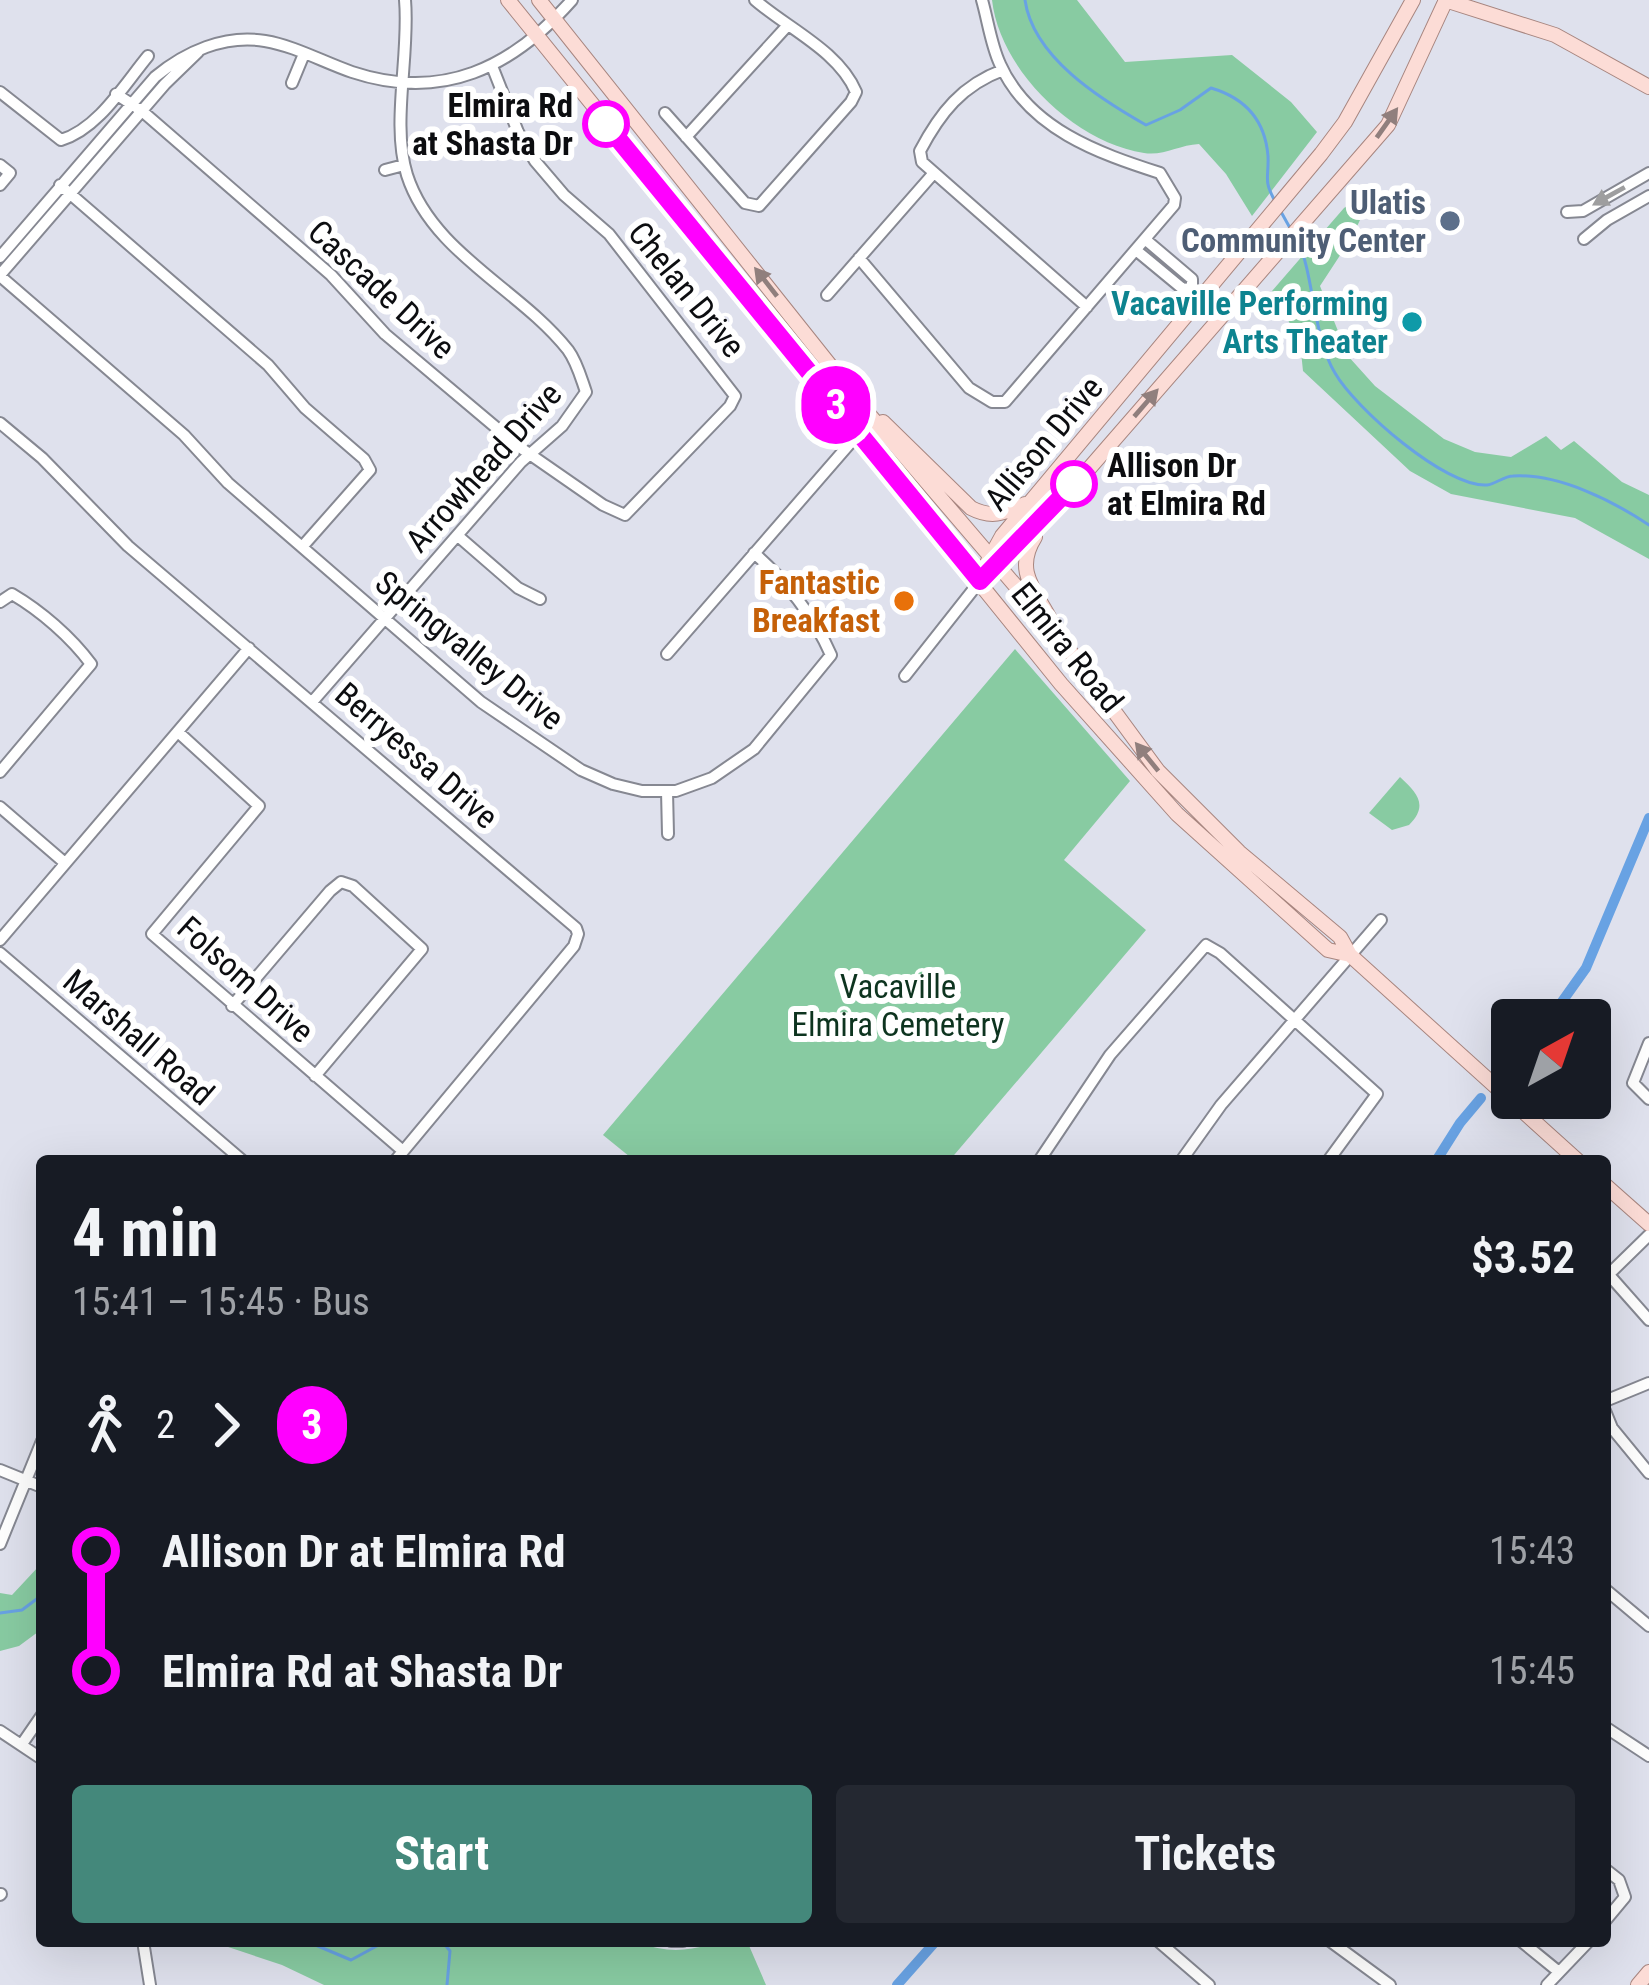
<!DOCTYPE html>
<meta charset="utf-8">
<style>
:root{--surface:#171b24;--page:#242831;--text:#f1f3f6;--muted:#9ea1a6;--accent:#44887b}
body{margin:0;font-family:"Roboto Condensed",sans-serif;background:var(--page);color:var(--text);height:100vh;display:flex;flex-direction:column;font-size:45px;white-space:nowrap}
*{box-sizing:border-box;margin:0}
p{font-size:39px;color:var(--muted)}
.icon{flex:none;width:66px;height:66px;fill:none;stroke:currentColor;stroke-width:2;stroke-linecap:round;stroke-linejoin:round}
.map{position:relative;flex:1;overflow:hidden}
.sheet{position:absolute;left:36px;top:1155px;width:1575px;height:792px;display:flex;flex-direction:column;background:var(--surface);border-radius:12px;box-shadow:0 12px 48px #0002}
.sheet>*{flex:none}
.badge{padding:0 24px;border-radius:39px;font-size:42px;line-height:78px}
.needle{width:78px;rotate:40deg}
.controls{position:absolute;left:1491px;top:999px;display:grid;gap:24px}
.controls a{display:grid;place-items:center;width:120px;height:120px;border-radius:12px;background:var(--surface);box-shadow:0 12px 48px #0002;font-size:60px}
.map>.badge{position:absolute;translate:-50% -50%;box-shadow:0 0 0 6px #fff}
.legs{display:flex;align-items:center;gap:18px;height:132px;padding:0 36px;font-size:39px}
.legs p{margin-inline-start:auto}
.headline{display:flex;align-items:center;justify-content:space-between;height:204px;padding:0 36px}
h1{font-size:66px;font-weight:700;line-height:90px}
.button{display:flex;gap:24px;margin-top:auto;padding:24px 36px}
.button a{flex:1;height:138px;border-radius:12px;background:var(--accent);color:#fff;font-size:48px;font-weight:700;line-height:138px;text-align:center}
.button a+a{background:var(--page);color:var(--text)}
ul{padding:0 36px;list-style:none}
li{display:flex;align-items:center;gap:42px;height:120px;font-size:45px}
li i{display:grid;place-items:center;width:18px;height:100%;margin:0 15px;background:currentColor}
li i::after{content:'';width:30px;height:30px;margin:-15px;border:9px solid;border-radius:50%;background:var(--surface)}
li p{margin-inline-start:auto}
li:first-child i{background:linear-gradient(#0000 50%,currentColor 0)}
li:last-child i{background:linear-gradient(currentColor 50%,#0000 0)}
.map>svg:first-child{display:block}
.green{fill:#88cba2}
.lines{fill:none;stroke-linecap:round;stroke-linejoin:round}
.stream{stroke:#68a2e3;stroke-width:3}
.canal{stroke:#68a2e3;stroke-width:10}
.minor-casing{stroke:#868892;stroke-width:14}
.major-casing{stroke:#a7857f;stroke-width:16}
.minor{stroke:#fff;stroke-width:10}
.major{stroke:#fcdcd6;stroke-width:14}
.oneway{fill:#907f7d}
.oneway2{fill:#9e9e9f}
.line-1-casing{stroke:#fff;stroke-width:27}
.line-1{stroke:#f0f;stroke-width:18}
.stop-1-dot{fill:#fff;stroke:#f0f;stroke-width:6}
.service-dot{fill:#5c6f8a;stroke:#fff;stroke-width:4.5}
.culture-dot{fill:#0f9aa8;stroke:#fff;stroke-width:4.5}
.food-dot{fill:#e8710a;stroke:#fff;stroke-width:4.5}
.labels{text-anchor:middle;stroke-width:12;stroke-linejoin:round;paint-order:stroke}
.stop-label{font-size:33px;font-weight:bold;fill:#0c0d10;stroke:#fff;text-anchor:end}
.service-label{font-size:33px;font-weight:bold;fill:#4e5e75;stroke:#fff;text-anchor:end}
.street-label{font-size:33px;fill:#0c0d10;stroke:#fff}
.culture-label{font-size:33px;font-weight:bold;fill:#0d838f;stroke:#fff;text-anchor:end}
.food-label{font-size:33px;font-weight:bold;fill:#c56008;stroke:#fff;text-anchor:end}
.park-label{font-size:33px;fill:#0d341f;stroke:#fff}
</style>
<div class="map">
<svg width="1649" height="1985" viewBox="0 0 1649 1985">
<rect width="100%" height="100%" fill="#dfe1ed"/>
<path class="green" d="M992 0H1077L1125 62 1232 55 1291 102 1317 132 1252 216 1226 174 1199 144C1179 145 1164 156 1144 153 1074 142 1000 70 992 0Z
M1376 186 1352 237 1320 286 1348 356 1375 386 1444 439 1475 452 1511 457 1546 436 1561 450 1574 441 1622 482 1649 495V559L1575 518 1451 494 1410 471 1303 371 1300 342 1272 291 1344 208Z
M1015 649 1130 781 1064 860 1146 930 949 1161H635L603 1135Z
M1400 777C1417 793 1429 805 1409 825L1392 830 1369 813Z
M39 1566 42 1629 19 1646 0 1651V1593L12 1595Z
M210 1941H635C685 1961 700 1941 747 1941L766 1985H324L282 1965Z"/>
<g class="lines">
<path class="stream" d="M1025 0C1033 57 1100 99 1146 125L1180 110 1211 88C1245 98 1265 119 1268 156 1269 178 1263 180 1275 201
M1280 210 1290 228
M1298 241C1314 276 1313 337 1335 373 1355 408 1446 488 1487 485 1496 484 1504 476 1513 476 1558 473 1613 501 1649 525
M0 1613 22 1610 42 1595
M306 1941 351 1960 386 1941
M442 1941 450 1951 447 1985"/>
<path class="canal" d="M1549 1020 1586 968 1649 818
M1436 1161 1460 1123 1481 1098
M897 1985 936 1941"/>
<g class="minor-casing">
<path id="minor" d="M1003 70C962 85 940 113 920 151L922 162 1087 307
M292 83 304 54
M0 92 61 140C98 129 124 85 148 56
M116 94 142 111 331 275 385 334 518 446 603 505 625 515 730 406 735 396 609 234 564 195 535 161 518 132 492 66
M665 113 745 203 759 206 851 102 856 92C839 51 787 28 755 0
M686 137 788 25
M0 165 10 173 0 185
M385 170 404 165
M60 185 268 365 305 408 364 459 370 470 302 547
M1567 212 1583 211 1649 173
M1584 239 1607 220 1649 196
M1146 240 1192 279V288
M1137 251 1183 289 1192 288 1202 295
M0 257 155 77C185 52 225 34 265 41 295 46 323 62 352 72 442 102 512 68 572 0
M859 258 969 388 992 402H1005L1174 205 1175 198 1160 173C1098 153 1029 129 1000 64 991 45 988 21 982 0
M0 275 165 84 198 52
M0 276 184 435 228 483 481 702 581 770 613 784 642 791H676L712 778 754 749 831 655C814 616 785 580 754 553
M827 295 933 174
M0 423 42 458 128 546 576 928 578 934 574 946 395 1161
M458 536 518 588 540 599
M0 602 12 594C41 611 71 637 91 664L0 772
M667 654 872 418
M905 676 980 581
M313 701 521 462 562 426 586 392C581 378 577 362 568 350 520 289 432 253 407 175 391 124 410 54 405 0
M178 732 259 806 152 934 403 1151
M667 791 668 834
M0 807 65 863
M0 940 249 648
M0 953 243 1161
M232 1006 330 891 341 882 353 886 422 949 315 1076
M1649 1043 1633 1083 1649 1099
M1039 1161 1110 1055 1206 945 1220 953 1377 1094 1328 1161
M1181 1161 1221 1105 1381 920
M1610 1276 1649 1320
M1605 1278 1649 1235
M1605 1401 1649 1383
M1605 1411 1612 1428 1649 1473
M0 1470 42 1487
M0 1544 42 1441
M1605 1589 1649 1626
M1605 1727 1649 1756
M0 1731 42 1759
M22 1744 42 1715
M1605 1869 1619 1880 1625 1897 1605 1921
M0 1895 1 1894
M143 1941 150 1985
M671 1941H683
M1158 1941 1209 1985
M1330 1941 1390 1985
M1521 1941 1559 1972
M1547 1985 1589 1941"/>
</g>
<g class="major-casing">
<path id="major" d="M508 0 1061 684 1177 814 1328 950 1350 955
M539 0 872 418 1061 639 1158 771 1239 852 1340 937 1350 955 1578 1161
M1445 0 1555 35 1649 87
M883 422 971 508C992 519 1004 513 1025 504
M1035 537C1014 570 1034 589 1050 619
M986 565 1002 536 1321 154 1345 122 1413 0
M980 581 1053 510 1388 125 1446 0
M1605 1185 1649 1224
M1638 1985 1649 1972"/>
</g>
<use href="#minor" class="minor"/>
<use href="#major" class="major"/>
</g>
<defs><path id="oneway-solid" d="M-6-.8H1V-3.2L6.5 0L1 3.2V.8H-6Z" transform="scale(3)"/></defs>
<g class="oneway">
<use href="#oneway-solid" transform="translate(1387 123) rotate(-55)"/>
<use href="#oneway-solid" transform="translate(766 282) rotate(-128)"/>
<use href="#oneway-solid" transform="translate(1146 403) rotate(-49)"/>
<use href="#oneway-solid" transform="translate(1147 757) rotate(-129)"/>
</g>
<use class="oneway2" href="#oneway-solid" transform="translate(1609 196) rotate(151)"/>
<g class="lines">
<g class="line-1-casing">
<path id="line-1" d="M606 124 980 581 1074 484"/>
</g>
<use href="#line-1" class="line-1"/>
</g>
<g class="stop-1-dot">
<circle cx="606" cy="124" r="21"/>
<circle cx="1074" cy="484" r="21"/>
</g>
<circle class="service-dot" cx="1450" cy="221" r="12"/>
<circle class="culture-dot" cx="1412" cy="322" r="12"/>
<circle class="food-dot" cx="904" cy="601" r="12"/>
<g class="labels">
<g class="stop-label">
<text x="573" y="117">Elmira Rd<tspan x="573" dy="38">at Shasta Dr</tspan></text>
<text x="1107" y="477" text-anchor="start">Allison Dr<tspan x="1107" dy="38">at Elmira Rd</tspan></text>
</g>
<g class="service-label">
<text x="1426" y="214">Ulatis<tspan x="1426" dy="38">Community Center</tspan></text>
</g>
<g class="street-label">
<text transform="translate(382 289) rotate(43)" y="12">Cascade Drive</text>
<text transform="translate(687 289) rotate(51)" y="12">Chelan Drive</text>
<text transform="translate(1043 443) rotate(-50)" y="12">Allison Drive</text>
<text transform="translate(483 467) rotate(-48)" y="12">Arrowhead Drive</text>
<text transform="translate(1068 647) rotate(51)" y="12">Elmira Road</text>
<text transform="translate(470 650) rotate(39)" y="12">Springvalley Drive</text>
<text transform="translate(417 755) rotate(41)" y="12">Berryessa Drive</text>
<text transform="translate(246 979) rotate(42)" y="12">Folsom Drive</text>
<text transform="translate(139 1037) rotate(41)" y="12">Marshall Road</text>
</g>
<g class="culture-label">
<text x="1388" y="315">Vacaville Performing<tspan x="1388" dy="38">Arts Theater</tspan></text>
</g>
<g class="food-label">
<text x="880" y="594">Fantastic<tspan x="880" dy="38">Breakfast</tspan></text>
</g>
<g class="park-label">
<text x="898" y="998">Vacaville<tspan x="898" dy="38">Elmira Cemetery</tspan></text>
</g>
</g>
</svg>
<div class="controls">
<a><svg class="needle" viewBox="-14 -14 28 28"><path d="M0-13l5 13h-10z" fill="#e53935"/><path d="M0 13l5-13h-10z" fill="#9ea1a6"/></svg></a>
</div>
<b class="badge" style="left:836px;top:405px;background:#f0f;color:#fff">3</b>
<section class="sheet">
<div class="headline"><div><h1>4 min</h1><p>15:41 – 15:45 · Bus</p></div><b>$3.52</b></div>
<div class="legs"><svg class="icon" aria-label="walk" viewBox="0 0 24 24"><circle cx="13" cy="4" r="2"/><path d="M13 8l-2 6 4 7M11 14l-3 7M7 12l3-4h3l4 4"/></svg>2<svg class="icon" aria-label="forward" viewBox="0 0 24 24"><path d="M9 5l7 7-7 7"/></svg><b class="badge" style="background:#f0f;color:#fff">3</b></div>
<ul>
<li><i style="color:#f0f"></i><b>Allison Dr at Elmira Rd</b><p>15:43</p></li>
<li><i style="color:#f0f"></i><b>Elmira Rd at Shasta Dr</b><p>15:45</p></li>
</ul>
<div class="button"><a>Start</a><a>Tickets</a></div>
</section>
</div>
